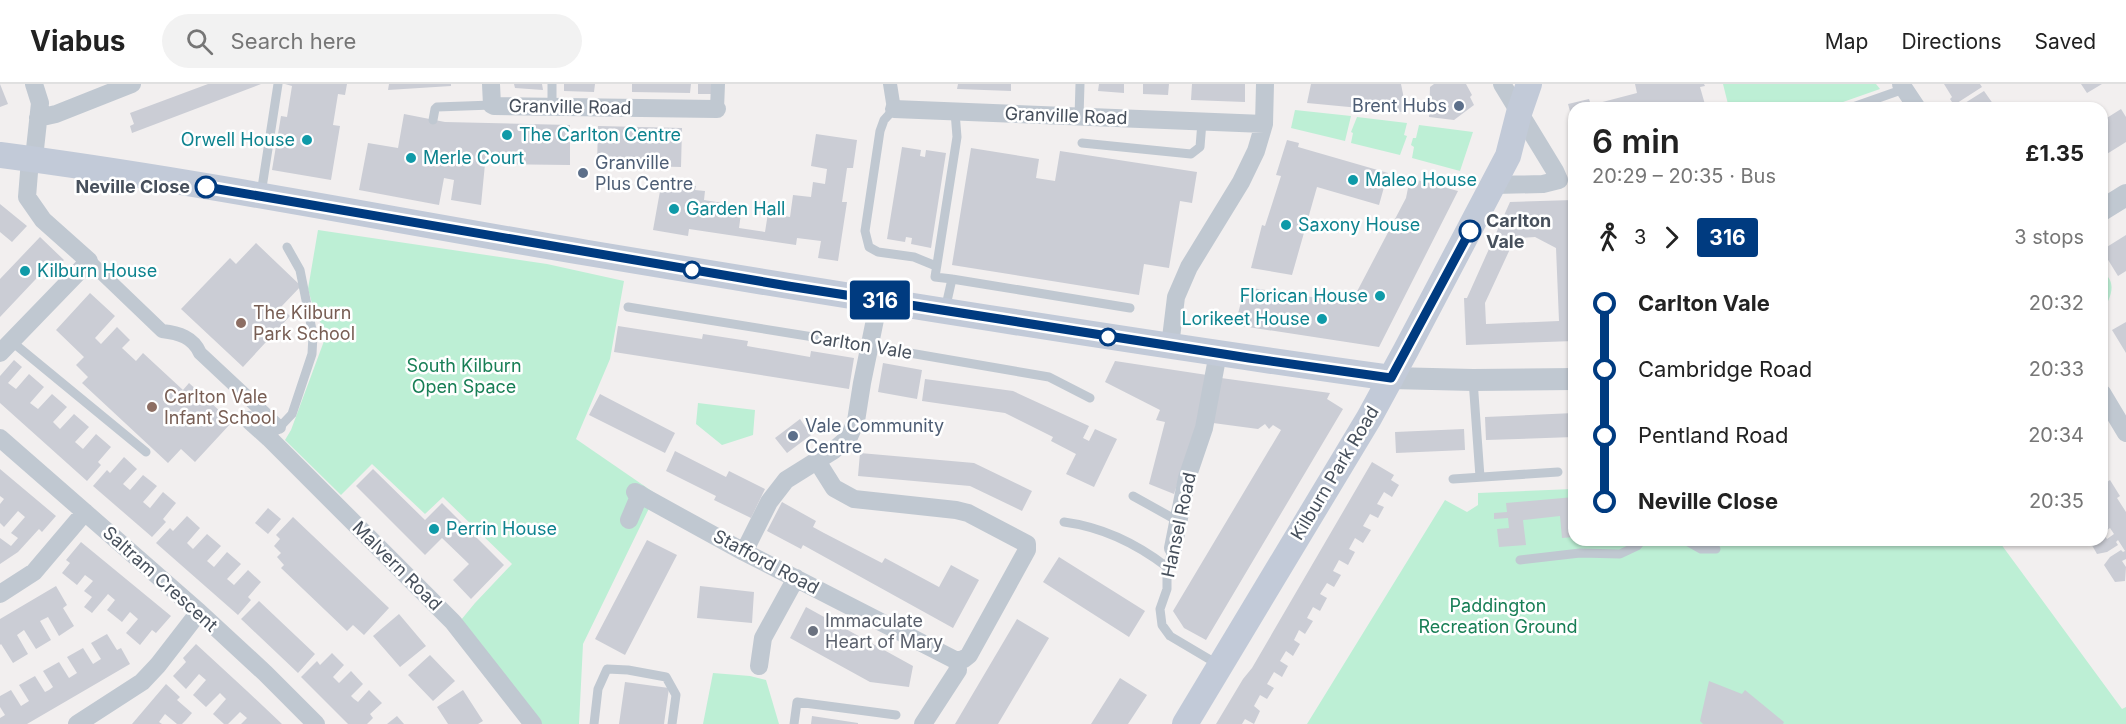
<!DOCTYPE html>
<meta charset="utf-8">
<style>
:root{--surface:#fff;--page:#f2f2f2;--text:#222;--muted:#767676;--line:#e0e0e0}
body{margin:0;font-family:Inter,sans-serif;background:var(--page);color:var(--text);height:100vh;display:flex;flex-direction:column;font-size:22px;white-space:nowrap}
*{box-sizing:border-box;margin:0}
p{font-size:20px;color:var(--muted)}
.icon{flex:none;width:33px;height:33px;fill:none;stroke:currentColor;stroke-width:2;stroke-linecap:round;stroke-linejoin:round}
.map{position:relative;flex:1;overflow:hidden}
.sheet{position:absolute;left:1568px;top:18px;width:540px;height:444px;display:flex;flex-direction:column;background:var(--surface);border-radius:18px;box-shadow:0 2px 4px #0004}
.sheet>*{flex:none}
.badge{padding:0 12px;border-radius:4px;font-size:21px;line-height:39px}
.map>.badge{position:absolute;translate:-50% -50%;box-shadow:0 0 0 3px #fff}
.legs{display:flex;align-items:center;gap:9px;height:66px;padding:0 24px;font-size:20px}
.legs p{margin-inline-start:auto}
.headline{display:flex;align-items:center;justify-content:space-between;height:102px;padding:0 24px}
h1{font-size:33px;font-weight:600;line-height:45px}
ul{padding:0 24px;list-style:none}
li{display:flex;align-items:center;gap:21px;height:66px;font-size:22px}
li i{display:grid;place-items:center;width:9px;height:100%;margin:0 8px;background:currentColor}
li i::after{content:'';width:15px;height:15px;margin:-8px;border:4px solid;border-radius:50%;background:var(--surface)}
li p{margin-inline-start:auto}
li:first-child i{background:linear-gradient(#0000 50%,currentColor 0)}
li:last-child i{background:linear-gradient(currentColor 50%,#0000 0)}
header{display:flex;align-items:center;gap:36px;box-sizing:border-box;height:84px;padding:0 30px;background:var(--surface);border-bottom:2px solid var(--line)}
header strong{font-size:28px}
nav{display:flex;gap:33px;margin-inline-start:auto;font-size:21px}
.search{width:420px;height:54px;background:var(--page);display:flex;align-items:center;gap:15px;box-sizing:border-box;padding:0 21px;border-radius:33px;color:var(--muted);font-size:22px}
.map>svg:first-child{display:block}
.green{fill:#bdefd5}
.building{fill:#cbcdd5;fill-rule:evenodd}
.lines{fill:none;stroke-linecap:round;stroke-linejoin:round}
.service{stroke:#c0c8d1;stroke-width:9}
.pedestrian{stroke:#c0c8d1;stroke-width:14}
.minor{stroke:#c0c8d1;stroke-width:18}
.tertiary{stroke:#c0c8d1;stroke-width:22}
.secondary{stroke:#c2cad8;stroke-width:26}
.line-1-casing{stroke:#fff;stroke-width:14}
.line-1{stroke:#003b80;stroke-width:9}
.service-dot{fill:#5c6f8a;stroke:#fff;stroke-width:2}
.culture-dot{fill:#0f9aa8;stroke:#fff;stroke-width:2}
.stop-1-dot{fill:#fff;stroke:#003b80;stroke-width:3}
.education-dot{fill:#8d6e63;stroke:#fff;stroke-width:2}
.worship-dot{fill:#6b7280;stroke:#fff;stroke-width:2}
.labels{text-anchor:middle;stroke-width:5;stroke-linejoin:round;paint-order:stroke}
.service-label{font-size:18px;fill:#4e5e75;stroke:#fff;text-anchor:start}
.street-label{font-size:18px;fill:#47505c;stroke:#fff}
.culture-label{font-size:18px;fill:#0d838f;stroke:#fff;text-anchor:start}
.stop-label{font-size:18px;font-weight:bold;fill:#47505c;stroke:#fff;text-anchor:end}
.education-label{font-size:18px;fill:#785e54;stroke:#fff;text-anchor:start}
.park-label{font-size:18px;fill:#177e55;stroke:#fff}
.worship-label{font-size:18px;fill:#5b616d;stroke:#fff;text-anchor:start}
</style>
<header>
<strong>Viabus</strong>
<div class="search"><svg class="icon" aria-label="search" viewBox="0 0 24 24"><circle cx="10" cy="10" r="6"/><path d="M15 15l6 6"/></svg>Search here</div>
<nav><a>Map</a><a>Directions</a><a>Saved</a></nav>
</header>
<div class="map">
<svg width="2126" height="640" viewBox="0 0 2126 640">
<rect width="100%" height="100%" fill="#f2efef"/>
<path class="green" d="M1723 0H1876L1880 5 1826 24H1729Z
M1295 26 1351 32 1345 57 1291 44Z
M1357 33 1407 39 1404 51 1407 52 1400 71 1351 59 1353 49 1351 48Z
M1419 41 1473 48 1460 87 1412 74 1414 63 1411 61 1413 54H1416Z
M318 146 547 180 624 197 610 275 576 355 656 410 583 560 579 640H538L461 536 475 519 512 480 443 413 425 430 372 380 341 411 285 356 291 346 327 249 315 230 308 205Z
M2102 188C2118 197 2111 215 2102 227Z
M698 319 755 326 753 351 722 361 696 340Z
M1573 405 1574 456H1998L2122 625 2126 623V640H1307L1445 416 1467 428 1478 421V409Z
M713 589 750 592 766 596 779 640H703Z"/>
<path class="building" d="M0 0 8 20 0 23Z
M208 0H261L132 49 130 42 134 40 130 29Z
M285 0H347L345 11 338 10 333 41 340 42 331 96 272 86 281 32 287 33 292 2Z
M389 0H451V2L388 6Z
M514 0H542L543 6 515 4Z
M564 0H595L594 8 564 7Z
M632 0H691L690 9 632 8Z
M698 0H713V10H698Z
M958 0H1011V7L957 5Z
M1099 0H1124V9L1098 7Z
M1143 0H1169L1168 11 1143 10Z
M1192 0H1245V18L1191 16Z
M1311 0H1401L1404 15 1402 28 1307 19Z
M1434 0H1466L1472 11 1470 13 1474 21 1454 36 1429 33 1430 3Z
M1635 0H1704L1705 2 1700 3 1706 24H1574L1573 38 1568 20 1589 15 1591 21 1637 9Z
M1944 0H1980L1982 3 1954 21 1950 15 1952 13Z
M2081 0H2102L2087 9Z
M1984 7 1996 24H1957Z
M2121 25 2126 33V58L2102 73V37Z
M404 30 445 38 570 41V81L485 80 481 121 451 116 454 96 444 94 439 121 359 106 368 59 398 64Z
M598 42 682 44 681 83 597 81Z
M816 50 857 56 853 84H847L842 118H847L838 177 818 174 821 157 797 154 796 161 689 145 688 152 653 146 662 96 696 102 695 106 705 107 704 116 742 122 739 144 765 148 768 129 790 133 793 111 811 113 813 98 825 100 827 85 811 82Z
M1287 56 1299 59 1298 63 1388 89 1379 121 1317 103 1292 191 1251 184 1262 141 1265 142 1281 92 1276 91Z
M902 63 921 66 920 72 925 73 926 66 946 69 931 164 911 160 912 154 906 153 905 158 887 155Z
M971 64 1039 75 1036 94 1055 97 1060 67 1197 88 1192 119 1180 117 1169 184 1144 180 1139 211 952 181Z
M1410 94 1458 107 1379 263 1235 241 1245 203 1351 219 1406 114Z
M1573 116 1574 257 1466 261 1464 214H1467L1510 118ZM1516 152 1520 154 1535 153 1556 164 1559 237 1486 240 1485 219Z
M0 120 27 142 12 158 0 148Z
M2126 151V187L2118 192 2102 166Z
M40 153 64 176 56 184 51 179 0 233V195Z
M256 159 301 202 281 223 290 232 243 283 181 225 230 174 236 180Z
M90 209 115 232 95 254 101 260 117 243 130 256 122 264 136 277 143 269 183 306 189 299 232 338 195 378 181 365 168 379 82 299 88 293 76 281 84 273 56 246Z
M2126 238V269L2112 246Z
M618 242 702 255 703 250 748 257 747 262 810 273 811 267 854 274 849 305 614 268Z
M14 276 22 283 8 299 16 305 29 290 44 303 30 319 38 325 52 310 67 323 53 338 60 345 74 330 89 343 75 358 83 365 96 350 111 363 98 378 101 381 87 397 0 319V292Z
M1115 277 1207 291V310L1174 410 1149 400 1165 338 1156 336 1160 326 1105 298Z
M883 279 922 286 917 315 878 308Z
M1221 294 1330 309 1327 315 1343 325 1206 556 1184 544 1173 527 1281 346 1273 341 1269 345 1265 340 1258 345 1213 339Z
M925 295 1013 307 1089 342 1083 354 1089 357 1095 345 1117 355 1094 403 1066 390 1076 370 1051 357 1053 353 1005 329 922 317Z
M600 310 675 349 665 369 589 331Z
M1574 329V353L1486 356 1485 333Z
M800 335 811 351 787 369 775 354Z
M1464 345 1465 366 1396 369 1395 348Z
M675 367 726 393 729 387 765 405 751 434 714 416 716 412 666 387Z
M860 369 974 379 1032 407 1022 427 970 402 858 392Z
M124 373 137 385 123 400 130 406 143 391 157 402 143 418 150 424 163 408 176 419 163 435 166 438 152 453 93 402 107 386 110 389Z
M1372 378 1394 391 1391 396 1399 401 1392 413 1384 408 1377 420 1384 423 1378 434 1370 430 1363 442 1371 446 1363 459 1355 454 1349 465 1355 468 1348 481 1339 476 1333 487 1341 491 1334 503 1327 499 1320 510 1327 514 1320 527 1313 523 1307 534 1313 537 1305 550 1299 546 1294 556 1300 560 1293 572 1286 567 1280 577 1288 582 1282 593 1274 588 1267 600 1274 604 1267 615 1260 611 1254 622 1260 627 1254 640 1245 635 1242 640H1216L1243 595 1252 584Z
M0 385 56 432 42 448 39 445 18 468 0 480V454L11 462 18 454 11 449 25 433 18 427 4 443 0 439V420L4 415 0 412Z
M373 385 425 436 442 419 504 481 471 515 453 496 469 480 442 454 425 471 356 402Z
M2102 389 2107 398 2110 396 2120 412 2117 414 2126 428V475L2122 477 2126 483 2125 497 2115 498 2104 481 2110 473 2121 466 2123 468 2125 467 2118 456 2116 458 2118 461 2107 468 2097 470 2089 456H2102V435L2104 440 2107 438 2102 430ZM2110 444 2114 450 2107 455 2103 449Z
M1574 413V453L1562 454 1560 432 1523 436 1526 461 1499 463 1497 445 1509 444 1508 434 1494 435V429L1507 428 1506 419Z
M782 418 816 437 813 443 824 449 882 479 885 474 939 503 951 481 979 496 953 544 803 461 801 465 767 447Z
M268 424 281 435 268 450 255 439Z
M187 432 200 444 187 459 193 465 207 450 221 462 207 477 214 483 227 468 241 480 227 495 234 501 248 486 261 498 248 513 251 516 238 531 156 459 170 444 173 447Z
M293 433 389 524 364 551 353 541 347 547 281 484 284 481 277 473 281 469 274 462 280 455 276 451Z
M647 456 677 471 625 571 595 555Z
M81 458 171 532 156 549 152 546 140 561 126 549 138 535 130 528 122 538 107 526 115 516 108 510 92 529 84 523 92 513 84 507 93 497 85 491 77 501 62 489 70 479 66 476Z
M1059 473 1145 527 1129 553 1043 498Z
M56 502 67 521 63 524 74 542 59 552 48 533 40 537 51 556 36 565 24 546 17 551 28 570 13 579 1 560 0 561V535Z
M700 502 754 508 752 539 697 534Z
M259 517 315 570 298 589 241 535Z
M806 523 913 582 909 603 870 598 790 554Z
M399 530 426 562 400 583 373 552Z
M1017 535 1049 554 998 640H955Z
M107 550 117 566 121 564 130 580 27 640H0V634L5 631 0 623V612L11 606 21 622 29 617 19 601 35 592 45 608 49 606 53 603 43 587 59 578 69 594 77 589 67 573 83 564 93 580 101 575 91 559Z
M196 560 247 607 282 640H241L247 634 240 628 228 640H224L213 630 226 615 220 609 206 623 193 611 206 596 199 590 186 605 173 592 186 578 183 574Z
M332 569 344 581 333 593 339 599 351 587 363 600 351 612 354 615 358 618 369 606 382 619 370 630 373 634 367 640H348L301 593 317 577 320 581Z
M430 571 455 597 433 617 408 591Z
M1120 594 1147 611 1128 640H1091Z
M1709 597 1742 610 1745 606 1784 638 1783 640H1703L1700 637Z
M625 598 669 604 664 640H619Z
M166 600 180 613 177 616 192 629 186 636 182 640H177L165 630 159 638 162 640H132Z
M463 606 483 637 478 640H448L437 623Z
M397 632 404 640H387Z
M812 632 858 639V640H811Z"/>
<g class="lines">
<path class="service" d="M552 23V0
M1850 24 1904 5
M894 25 884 36 880 47 865 147 869 163 878 168 914 173 936 182
M1079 33 1080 0
M433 36 435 25 437 23 492 21
M1082 59 1191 70 1200 63 1202 38
M261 110 278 0
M952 195 1130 224
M628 223 869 262 1049 293 1090 314
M945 226 952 195 935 193 957 53 955 28
M11 257 146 368
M1473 296 1480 393
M276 347 292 330 312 270 313 251 300 186 287 163
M1453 395 1558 388
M1133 412 1178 437
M1064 438C1102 443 1137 460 1167 483
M1685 456 1701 465H1716
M1173 464 1167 483V505L1160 525 1162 541 1170 552 1219 581
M1520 476 1580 469 1620 470 1637 462 1642 456
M594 640 598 605 607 585 628 586 666 593 676 611 672 640
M794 640 797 618 896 631"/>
<path class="pedestrian" d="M890 0 894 25
M717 25 718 0
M89 177 162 247C179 249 193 253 200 269L279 343"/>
<path class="minor" d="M491 0 492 21 494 22 717 25
M1901 0 1917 24
M894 25 1264 40
M38 34 56 30 132 0
M1494 101 1543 100 1559 96 1555 87 1502 0
M1170 262 1176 213 1189 183 1241 98 1256 67 1264 40 1265 0
M0 269 89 177 43 136 27 113 30 76 35 65 40 19 34 0
M2102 309 2126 349
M249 336 269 354 453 538 533 640
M0 354 199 528 265 589 316 640
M817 377 834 404 854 415 956 426 968 429 1027 460V466L969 571 964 575 957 577 958 586 923 640
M635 408 744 468 957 577
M629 436 640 410
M1173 464 1187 394 1204 344 1218 269
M744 468 769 418 786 396 834 366 849 353 856 337 862 299 879 216
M0 510 34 488 85 428
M759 582 763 554 796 494
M77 640 142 598 158 581 199 528"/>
<path class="tertiary" d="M2102 126 2126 111
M1391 294 1473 296 1574 295"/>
<path class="secondary" d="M0 71C199 97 396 137 594 170 859 214 1125 257 1391 294
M1185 640 1369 334 1406 266 1508 72 1519 29 1529 0"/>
</g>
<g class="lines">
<g class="line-1-casing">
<path id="line-1" d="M206 103 788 202 1249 274 1391 294 1470 147"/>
</g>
<use href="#line-1" class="line-1"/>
</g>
<g class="service-dot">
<circle cx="1459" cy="22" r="6"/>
<circle cx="583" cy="89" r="6"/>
<circle cx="793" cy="352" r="6"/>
</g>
<g class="culture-dot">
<circle cx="507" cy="51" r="6"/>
<circle cx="307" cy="56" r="6"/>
<circle cx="411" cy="74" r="6"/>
<circle cx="1353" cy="96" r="6"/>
<circle cx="674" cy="125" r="6"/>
<circle cx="1286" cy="141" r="6"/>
<circle cx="25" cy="187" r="6"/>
<circle cx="1380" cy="212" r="6"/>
<circle cx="1322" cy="235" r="6"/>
<circle cx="434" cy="445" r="6"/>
</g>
<g class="stop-1-dot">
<circle cx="206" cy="103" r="10"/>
<circle cx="1470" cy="147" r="10"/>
<circle cx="692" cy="186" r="8"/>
<circle cx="1108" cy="253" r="8"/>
</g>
<g class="education-dot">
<circle cx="241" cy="239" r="6"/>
<circle cx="152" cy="323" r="6"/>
</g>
<circle class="worship-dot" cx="813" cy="547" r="6"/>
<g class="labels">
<g class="service-label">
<text x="1447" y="28" text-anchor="end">Brent Hubs</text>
<text x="595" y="85">Granville<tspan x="595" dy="21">Plus Centre</tspan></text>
<text x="805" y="348">Vale Community<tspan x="805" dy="21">Centre</tspan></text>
</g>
<g class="street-label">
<text transform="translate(570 23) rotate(1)" y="6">Granville Road</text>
<text transform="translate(1066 32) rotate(2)" y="6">Granville Road</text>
<text transform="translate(861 261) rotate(9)" y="6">Carlton Vale</text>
<text transform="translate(1335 389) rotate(-59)" y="6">Kilburn Park Road</text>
<text transform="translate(1179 441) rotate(-78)" y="6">Hansel Road</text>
<text transform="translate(766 478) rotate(28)" y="6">Stafford Road</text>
<text transform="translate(397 482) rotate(45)" y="6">Malvern Road</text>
<text transform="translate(160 495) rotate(42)" y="6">Saltram Crescent</text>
</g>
<g class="culture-label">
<text x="519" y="57">The Carlton Centre</text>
<text x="295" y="62" text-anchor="end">Orwell House</text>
<text x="423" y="80">Merle Court</text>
<text x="1365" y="102">Maleo House</text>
<text x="686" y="131">Garden Hall</text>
<text x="1298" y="147">Saxony House</text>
<text x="37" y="193">Kilburn House</text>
<text x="1368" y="218" text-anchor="end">Florican House</text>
<text x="1310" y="241" text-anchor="end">Lorikeet House</text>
<text x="446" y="451">Perrin House</text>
</g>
<g class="stop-label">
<text x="190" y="109">Neville Close</text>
<text x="1486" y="143" text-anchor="start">Carlton<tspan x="1486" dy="21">Vale</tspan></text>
</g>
<g class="education-label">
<text x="253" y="235">The Kilburn<tspan x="253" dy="21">Park School</tspan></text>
<text x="164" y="319">Carlton Vale<tspan x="164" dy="21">Infant School</tspan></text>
</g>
<g class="park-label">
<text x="464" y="288">South Kilburn<tspan x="464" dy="21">Open Space</tspan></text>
<text x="1498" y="528">Paddington<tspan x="1498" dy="21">Recreation Ground</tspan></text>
</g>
<g class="worship-label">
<text x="825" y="543">Immaculate<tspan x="825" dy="21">Heart of Mary</tspan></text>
</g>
</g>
</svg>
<b class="badge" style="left:880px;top:216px;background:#003b80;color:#fff">316</b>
<section class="sheet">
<div class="headline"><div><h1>6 min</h1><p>20:29 – 20:35 · Bus</p></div><b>£1.35</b></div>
<div class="legs"><svg class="icon" aria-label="walk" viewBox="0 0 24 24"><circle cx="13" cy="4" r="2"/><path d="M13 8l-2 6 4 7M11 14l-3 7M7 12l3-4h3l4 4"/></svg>3<svg class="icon" aria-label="forward" viewBox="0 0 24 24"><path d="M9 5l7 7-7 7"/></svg><b class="badge" style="background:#003b80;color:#fff">316</b><p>3 stops</p></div>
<ul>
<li><i style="color:#003b80"></i><b>Carlton Vale</b><p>20:32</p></li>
<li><i style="color:#003b80"></i><span>Cambridge Road</span><p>20:33</p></li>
<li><i style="color:#003b80"></i><span>Pentland Road</span><p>20:34</p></li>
<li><i style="color:#003b80"></i><b>Neville Close</b><p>20:35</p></li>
</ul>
</section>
</div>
